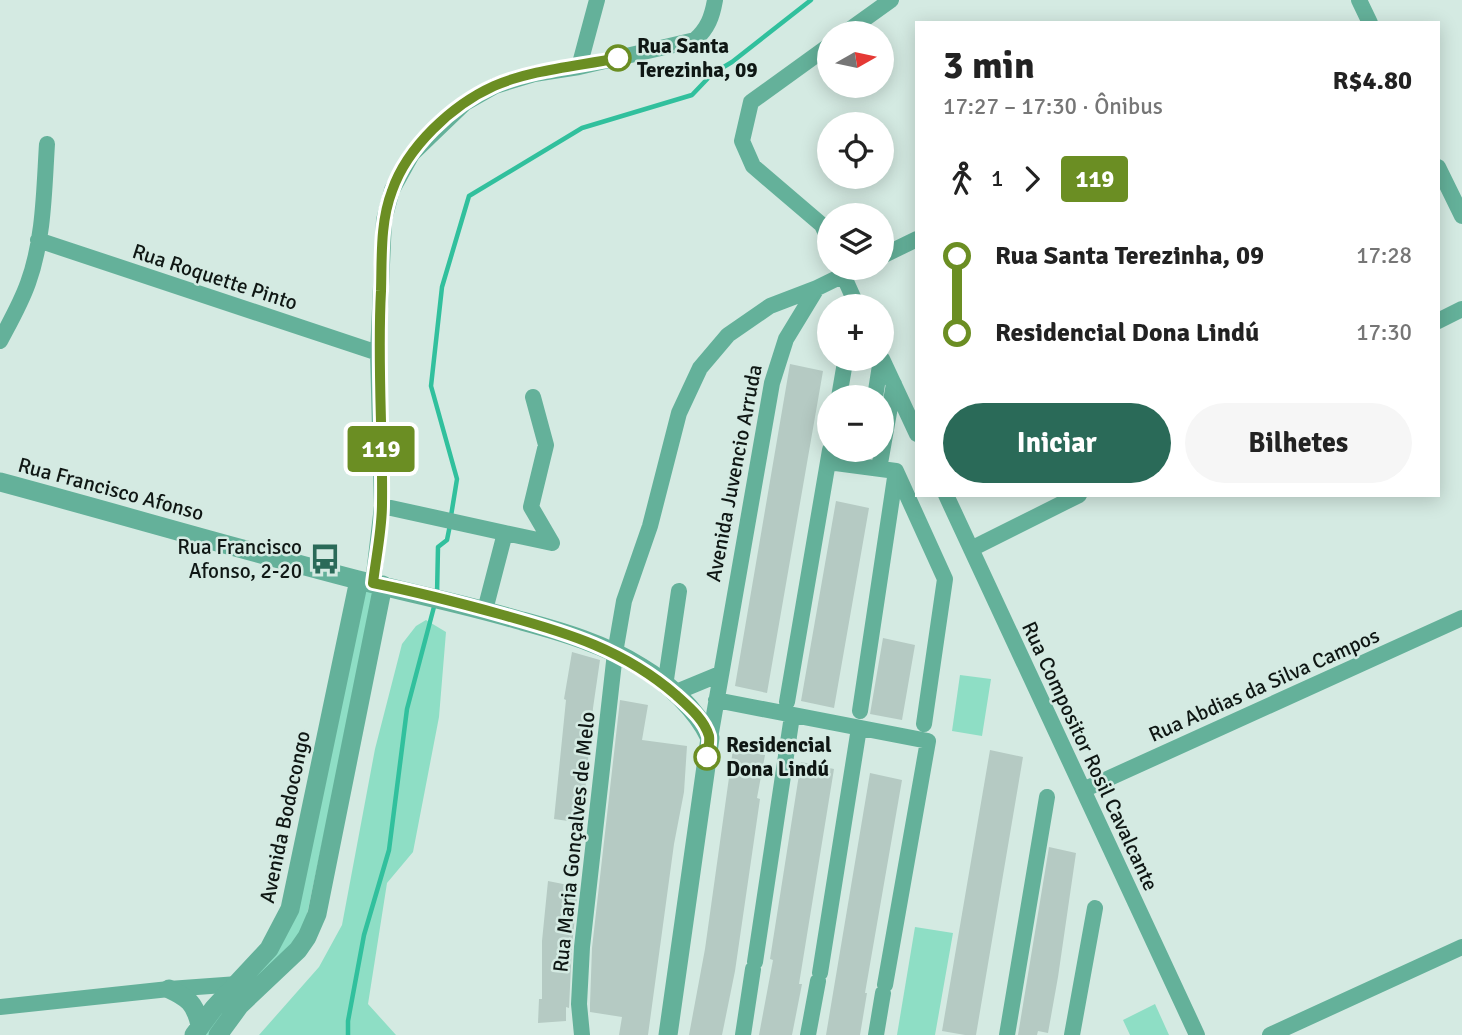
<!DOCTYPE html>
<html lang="pt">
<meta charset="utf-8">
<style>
:root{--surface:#fff;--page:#f6f6f6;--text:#222;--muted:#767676;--accent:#2a6a58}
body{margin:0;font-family:Signika,sans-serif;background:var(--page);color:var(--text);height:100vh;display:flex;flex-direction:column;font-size:26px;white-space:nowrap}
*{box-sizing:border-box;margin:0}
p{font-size:23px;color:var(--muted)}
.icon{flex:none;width:38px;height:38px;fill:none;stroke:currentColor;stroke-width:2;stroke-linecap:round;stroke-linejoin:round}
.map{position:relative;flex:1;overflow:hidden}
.sheet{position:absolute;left:915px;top:21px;width:525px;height:476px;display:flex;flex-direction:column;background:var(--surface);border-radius:0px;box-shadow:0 4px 18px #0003}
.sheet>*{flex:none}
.badge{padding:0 14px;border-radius:5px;font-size:24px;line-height:46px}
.needle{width:46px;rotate:81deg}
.fabs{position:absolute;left:817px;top:21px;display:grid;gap:14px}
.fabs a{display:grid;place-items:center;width:77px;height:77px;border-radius:50%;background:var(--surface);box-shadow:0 4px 18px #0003;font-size:35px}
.map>.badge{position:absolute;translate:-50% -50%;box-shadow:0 0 0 4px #fff}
.legs{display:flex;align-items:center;gap:10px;height:77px;padding:0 28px;font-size:23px}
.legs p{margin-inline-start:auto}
.headline{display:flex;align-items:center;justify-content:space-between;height:119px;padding:0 28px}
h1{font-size:38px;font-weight:800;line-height:52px}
.cta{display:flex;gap:14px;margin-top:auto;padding:14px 28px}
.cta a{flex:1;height:80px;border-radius:42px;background:var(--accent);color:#fff;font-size:28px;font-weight:800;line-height:80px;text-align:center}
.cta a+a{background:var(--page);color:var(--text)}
ul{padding:0 28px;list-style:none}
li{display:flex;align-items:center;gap:24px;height:77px;font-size:26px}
li i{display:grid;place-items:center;width:10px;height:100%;margin:0 9px;background:currentColor}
li i::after{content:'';width:18px;height:18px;margin:-9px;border:5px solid;border-radius:50%;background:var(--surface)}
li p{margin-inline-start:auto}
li:first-child i{background:linear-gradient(#0000 50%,currentColor 0)}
li:last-child i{background:linear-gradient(currentColor 50%,#0000 0)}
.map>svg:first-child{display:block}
.green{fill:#8edec5}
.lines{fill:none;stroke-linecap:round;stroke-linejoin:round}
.stream{stroke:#31c09d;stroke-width:4.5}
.building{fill:#b5cac3}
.minor{stroke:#64b19a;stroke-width:16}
.tertiary{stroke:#64b19a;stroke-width:19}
.line-1-casing{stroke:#fff;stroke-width:16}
.line-1{stroke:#6b8e23;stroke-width:10}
.stop-1-dot{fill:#fff;stroke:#6b8e23;stroke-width:3.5}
.labels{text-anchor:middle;stroke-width:5;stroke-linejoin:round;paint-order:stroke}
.stop-label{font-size:21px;font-weight:bold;fill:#0f1714;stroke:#d4eae2;text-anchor:start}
.street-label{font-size:21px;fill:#0f1714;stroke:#d4eae2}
.poi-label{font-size:21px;fill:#0f1714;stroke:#d4eae2;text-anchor:end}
</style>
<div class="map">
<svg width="1462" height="1035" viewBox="0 0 1462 1035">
<rect width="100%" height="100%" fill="#d4eae2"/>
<path class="green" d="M363 588 375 592 304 929 212 1035H198L280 943Z
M426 620 446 632 439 717 413 852 387 883 368 1004 396 1035H259L319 967 342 925 375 749 402 644 416 626Z
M960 675 991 679 982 736 952 731Z
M915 927 953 933 935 1035H897Z
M1155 1004 1169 1035H1130L1123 1020Z"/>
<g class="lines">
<path class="stream" d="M451 516 457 479 431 386 442 287 469 196 582 128 692 95 712 74 732 62 811 0
M437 595 438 547 447 540 450 525
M348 1035V1021L364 935 389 850 407 709 435 603"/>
</g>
<path class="building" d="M790 364 823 371 767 693 735 686Z
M836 501 869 508 834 708 801 701Z
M883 638 915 645 902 720 870 714Z
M572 652 600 660 593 708 582 823 554 819 566 700 564 699Z
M620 700 648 705 642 740 687 746 684 792 674 844 648 1035H619L622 1017 590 1012V1004L592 948Z
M733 749 765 755 757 798 760 799 735 971 722 1035H689L705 949Z
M990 750 1023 757 976 1035H965L942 1031Z
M801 762 834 769 799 984H802L792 1035H759L773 960 770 959Z
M870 773 902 780 865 993H867L860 1035H826Z
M1049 847 1076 853 1058 977 1048 1033 1038 1031 1037 1035H1018Z
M548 881 578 887 572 946 569 1008 566 1007V1021L538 1023 539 999H542V941Z"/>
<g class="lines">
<path class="minor" d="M1359 0 1370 23
M845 33 891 0
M830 45 751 102 742 141 753 166 822 225 830 242
M579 67 597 0
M1438 167 1462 216
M38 240 378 353
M882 256 917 239
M840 268 857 306
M1438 321 1462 309
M0 341C10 322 21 303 28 283 44 239 44 190 47 144
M882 359 917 434
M839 397 844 368
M875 397 881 359
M828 462 896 471 945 579 924 724
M879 469 894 384
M946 495 1197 1035
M382 506 505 533 485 610
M505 533 552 543 531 507 546 445 533 397
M971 549 1079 495
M373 583 382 506 378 353 384 220 392 190 412 154 465 103 495 86 534 74 579 67 695 40C708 28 712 17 715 0
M665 686 679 591
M674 693 720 674
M716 700 928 741 885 985
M787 702 830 450
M860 711 896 471
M710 738 772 383 786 339 817 288
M1083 790 1462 618
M755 962 792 716
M820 973 859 728
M0 1007 169 989 238 984
M582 1035 579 1004 582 947 615 653 624 601 650 526 679 413 700 368 728 335 770 306 817 288 858 268
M743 1035 753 969
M808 1035 818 981
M876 1035 883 993
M1007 1035 1047 797
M1072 1035 1095 908
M1270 1035 1462 947"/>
<path class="tertiary" d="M0 482C119 514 238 549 358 580 413 594 468 605 522 621 563 632 604 644 641 667 668 683 696 709 710 738L668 1035
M169 989C188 998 195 1003 200 1025
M194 1035 214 1008 269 949 290 909 359 580
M218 1035 240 1005 298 950 307 937 317 914 383 585"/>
</g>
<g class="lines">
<g class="line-1-casing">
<path id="line-1" d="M618 58C579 66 530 70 494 86 452 105 407 147 392 191 380 222 382 258 381 291 377 362 383 433 382 504 382 530 376 557 373 583 417 592 460 603 503 615 568 633 624 650 676 695 688 706 704 719 709 736 710 742 708 751 707 757"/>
</g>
<use href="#line-1" class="line-1"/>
</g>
<defs>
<g id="bus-bare" transform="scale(2.415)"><path d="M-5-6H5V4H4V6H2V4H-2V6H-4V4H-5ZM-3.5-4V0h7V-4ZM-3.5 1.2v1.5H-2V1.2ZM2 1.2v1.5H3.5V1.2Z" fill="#2a6a58" stroke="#d4eae2" stroke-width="2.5" paint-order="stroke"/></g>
</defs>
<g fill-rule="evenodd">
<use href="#bus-bare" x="325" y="559"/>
</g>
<g class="stop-1-dot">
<circle cx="618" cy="58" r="12"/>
<circle cx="707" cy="757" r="12"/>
</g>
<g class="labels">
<g class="stop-label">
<text x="637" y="53">Rua Santa<tspan x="637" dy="24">Terezinha, 09</tspan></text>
<text x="726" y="752">Residencial<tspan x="726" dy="24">Dona Lindú</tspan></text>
</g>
<g class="street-label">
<text transform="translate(215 277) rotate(18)" y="7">Rua Roquette Pinto</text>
<text transform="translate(734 473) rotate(-79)" y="7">Avenida Juvencio Arruda</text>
<text transform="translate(111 489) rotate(15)" y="7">Rua Francisco Afonso</text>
<text transform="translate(1264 685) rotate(-24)" y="7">Rua Abdias da Silva Campos</text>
<text transform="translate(1090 756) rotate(65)" y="7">Rua Compositor Rosil Cavalcante</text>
<text transform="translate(285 817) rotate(-78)" y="7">Avenida Bodocongo</text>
<text transform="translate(574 842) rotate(-84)" y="7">Rua Maria Gonçalves de Melo</text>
</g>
<g class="poi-label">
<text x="302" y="554">Rua Francisco<tspan x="302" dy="24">Afonso, 2-20</tspan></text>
</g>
</g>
</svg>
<div class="fabs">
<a><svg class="needle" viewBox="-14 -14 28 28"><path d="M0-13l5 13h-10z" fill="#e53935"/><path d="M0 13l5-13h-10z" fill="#767676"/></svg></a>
<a><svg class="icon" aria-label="locate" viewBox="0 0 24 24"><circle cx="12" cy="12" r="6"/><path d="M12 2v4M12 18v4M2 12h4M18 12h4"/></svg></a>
<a><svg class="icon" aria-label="layers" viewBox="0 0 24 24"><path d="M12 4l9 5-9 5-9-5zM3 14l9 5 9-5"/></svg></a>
<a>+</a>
<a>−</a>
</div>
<b class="badge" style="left:381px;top:449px;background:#6b8e23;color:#fff">119</b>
<section class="sheet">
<div class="headline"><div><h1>3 min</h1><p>17:27 – 17:30 · Ônibus</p></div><b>R$4.80</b></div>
<div class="legs"><svg class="icon" aria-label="walk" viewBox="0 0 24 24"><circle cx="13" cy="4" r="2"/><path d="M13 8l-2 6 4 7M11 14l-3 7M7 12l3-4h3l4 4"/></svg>1<svg class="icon" aria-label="forward" viewBox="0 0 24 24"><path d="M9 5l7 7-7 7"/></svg><b class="badge" style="background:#6b8e23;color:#fff">119</b></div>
<ul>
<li><i style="color:#6b8e23"></i><b>Rua Santa Terezinha, 09</b><p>17:28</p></li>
<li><i style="color:#6b8e23"></i><b>Residencial Dona Lindú</b><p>17:30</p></li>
</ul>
<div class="cta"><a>Iniciar</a><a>Bilhetes</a></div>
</section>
</div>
